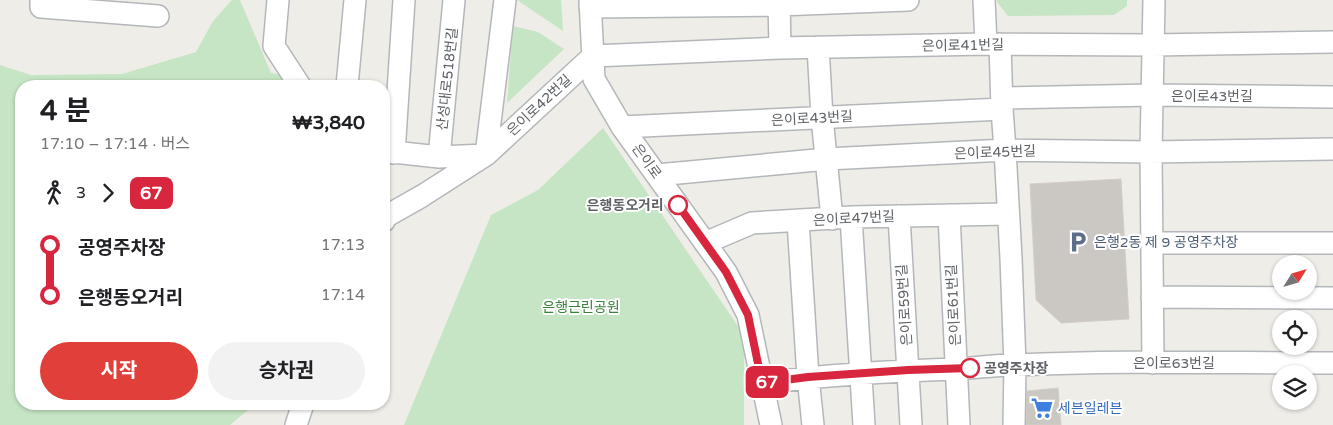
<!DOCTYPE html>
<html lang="ko">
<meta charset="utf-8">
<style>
:root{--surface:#fff;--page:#f2f2f2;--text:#202124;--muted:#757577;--accent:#e13f3a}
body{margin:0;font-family:"Varela Round","Noto Sans KR",sans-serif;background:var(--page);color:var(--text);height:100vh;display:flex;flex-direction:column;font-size:19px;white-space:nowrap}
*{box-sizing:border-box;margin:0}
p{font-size:16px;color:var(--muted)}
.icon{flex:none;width:28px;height:28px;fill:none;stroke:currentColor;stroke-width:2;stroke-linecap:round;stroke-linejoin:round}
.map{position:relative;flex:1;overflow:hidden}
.panel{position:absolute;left:15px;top:80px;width:375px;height:330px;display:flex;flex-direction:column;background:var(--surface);border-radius:20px;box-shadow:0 1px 4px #0004}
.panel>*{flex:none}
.badge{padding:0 10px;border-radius:8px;font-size:18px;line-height:32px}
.needle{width:32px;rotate:53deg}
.tools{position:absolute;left:1272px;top:255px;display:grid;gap:10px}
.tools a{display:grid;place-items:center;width:45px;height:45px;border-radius:50%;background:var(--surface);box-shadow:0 1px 4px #0004;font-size:25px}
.map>.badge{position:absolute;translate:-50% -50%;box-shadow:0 0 0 2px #fff}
.legs{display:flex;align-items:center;gap:8px;height:55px;padding:0 25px;font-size:16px}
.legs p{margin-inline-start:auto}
.head{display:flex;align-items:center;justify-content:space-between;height:85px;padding:0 25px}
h1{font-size:28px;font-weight:700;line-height:38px}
.action{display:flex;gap:10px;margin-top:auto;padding:10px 25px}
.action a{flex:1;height:58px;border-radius:30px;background:var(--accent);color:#fff;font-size:20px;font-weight:700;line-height:58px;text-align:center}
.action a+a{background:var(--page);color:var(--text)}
ul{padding:0 25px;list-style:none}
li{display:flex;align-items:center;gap:18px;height:50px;font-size:19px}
li i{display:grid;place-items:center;width:8px;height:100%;margin:0 6px;background:currentColor}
li i::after{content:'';width:12px;height:12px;margin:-6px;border:4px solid;border-radius:50%;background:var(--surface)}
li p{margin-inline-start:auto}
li:first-child i{background:linear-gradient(#0000 50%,currentColor 0)}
li:last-child i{background:linear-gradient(currentColor 50%,#0000 0)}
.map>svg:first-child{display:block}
.green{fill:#c6e5c4}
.building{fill:#cbc8c4;stroke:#d4cec5}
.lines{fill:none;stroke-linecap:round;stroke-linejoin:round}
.minor-casing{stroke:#b4b7ba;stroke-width:24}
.minor{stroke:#fff;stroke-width:21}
.line-1-casing{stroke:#fff;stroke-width:11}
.line-1{stroke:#d7263d;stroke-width:8}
.stop-1-dot{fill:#fff;stroke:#d7263d;stroke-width:2.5}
.labels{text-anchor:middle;stroke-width:4;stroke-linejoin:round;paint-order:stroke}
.street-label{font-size:14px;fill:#5e6266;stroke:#fff}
.stop-label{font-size:14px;font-weight:bold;fill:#5e6266;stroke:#fff;text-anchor:end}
.service-label{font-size:14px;fill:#4e5e75;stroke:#fff;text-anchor:start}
.park-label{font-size:14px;fill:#398239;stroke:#fff}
.shop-label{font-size:14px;fill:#366cbe;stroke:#fff;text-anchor:start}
</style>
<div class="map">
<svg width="1333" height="425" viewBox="0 0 1333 425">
<rect width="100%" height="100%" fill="#efede7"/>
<path class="green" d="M232 0H240L271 73 307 79 305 86H21V404H255L230 425H0V65L31 75 122 74 196 52 213 21Z
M517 0H561L563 31Z
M997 0H1127V6L1114 15 1008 16 997 2Z
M513 26 538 32 564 49 507 103Z
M603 128 744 335V425H404L491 215 538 190Z"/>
<path class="building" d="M1121 179 1129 319 1061 323 1036 300 1030 184Z
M1058 388 1061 425H1026L1027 391Z"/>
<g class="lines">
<g class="minor-casing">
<path id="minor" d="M41 0V7L158 16
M278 0 274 46 300 86
M590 0 594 79 622 127 726 272 748 315 771 425
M779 0 780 48
M984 0 986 44
M590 7 779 5 908 0
M1000 44 1002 109 1005 150 1011 258 1015 365 1014 425
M818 47 822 117 832 219
M593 56 780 48 986 44 1153 45 1333 42
M347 86 355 0
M1002 98 1152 95 1333 97
M622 127 1002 109
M384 151 439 157 486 155 505 0
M394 153 404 0
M439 157 454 0
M657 175 827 159 1005 150 1151 152 1333 149
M949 215 959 425
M899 216 911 425
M851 217 864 425
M384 221 385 217 422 196 486 155 593 56
M798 221 808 377 813 425
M705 243 752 223 851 217 1008 214
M1151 243H1333
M1152 297 1333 298
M1153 363 1151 152 1154 0
M763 383C826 375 891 371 955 369 975 368 995 365 1015 365 1121 360 1227 363 1333 363
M296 425 303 404"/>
</g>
<use href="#minor" class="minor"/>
</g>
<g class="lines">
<g class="line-1-casing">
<path id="line-1" d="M678 205 726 272 748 315 762 383 808 377 908 370 970 368"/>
</g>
<use href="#line-1" class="line-1"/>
</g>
<defs>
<g id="parking-bare" transform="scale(1.725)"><path d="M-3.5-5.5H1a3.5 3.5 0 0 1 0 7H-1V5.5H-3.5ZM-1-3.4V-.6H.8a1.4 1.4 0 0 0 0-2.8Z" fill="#5c6f8a" stroke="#fff" stroke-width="2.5" paint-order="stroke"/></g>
<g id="supermarket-bare" transform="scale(1.725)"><path d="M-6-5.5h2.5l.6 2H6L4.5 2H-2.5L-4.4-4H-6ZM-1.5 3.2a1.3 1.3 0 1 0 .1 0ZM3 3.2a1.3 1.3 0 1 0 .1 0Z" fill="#3f7fe0" stroke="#fff" stroke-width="2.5" paint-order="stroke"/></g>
</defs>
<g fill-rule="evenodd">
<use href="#parking-bare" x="1078" y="242"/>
<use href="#supermarket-bare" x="1042" y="408"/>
</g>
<g class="stop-1-dot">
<circle cx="678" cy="205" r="9"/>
<circle cx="970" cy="368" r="9"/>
</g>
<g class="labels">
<g class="street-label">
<text transform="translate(963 45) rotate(-1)" y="5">은이로41번길</text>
<text transform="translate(447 79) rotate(-84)" y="5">산성대로518번길</text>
<text x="1212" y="101">은이로43번길</text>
<text transform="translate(539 105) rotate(-43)" y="5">은이로42번길</text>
<text transform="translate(812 118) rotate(-3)" y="5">은이로43번길</text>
<text transform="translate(995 152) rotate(-2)" y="5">은이로45번길</text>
<text transform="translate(647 161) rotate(54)" y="5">은이로</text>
<text transform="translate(854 218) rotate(-3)" y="5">은이로47번길</text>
<text transform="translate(904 305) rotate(-94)" y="5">은이로59번길</text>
<text transform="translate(953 305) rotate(-93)" y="5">은이로61번길</text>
<text x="1174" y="368">은이로63번길</text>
</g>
<g class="stop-label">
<text x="664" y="210">은행동오거리</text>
<text x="984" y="373" text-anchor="start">공영주차장</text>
</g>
<g class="service-label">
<text x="1094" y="247">은행2동 제 9 공영주차장</text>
</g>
<g class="park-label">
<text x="581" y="312">은행근린공원</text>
</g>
<g class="shop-label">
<text x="1058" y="413">세븐일레븐</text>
</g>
</g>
</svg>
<div class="tools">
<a><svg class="needle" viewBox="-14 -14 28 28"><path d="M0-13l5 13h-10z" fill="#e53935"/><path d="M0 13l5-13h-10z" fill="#757577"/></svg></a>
<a><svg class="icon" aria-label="locate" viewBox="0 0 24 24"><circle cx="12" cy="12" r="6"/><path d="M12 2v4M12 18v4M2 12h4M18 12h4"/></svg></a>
<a><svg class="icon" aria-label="layers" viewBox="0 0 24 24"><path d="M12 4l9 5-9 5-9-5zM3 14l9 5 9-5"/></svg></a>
</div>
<b class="badge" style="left:767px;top:382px;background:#d7263d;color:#fff">67</b>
<section class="panel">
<div class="head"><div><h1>4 분</h1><p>17:10 – 17:14 · 버스</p></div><b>₩3,840</b></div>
<div class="legs"><svg class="icon" aria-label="walk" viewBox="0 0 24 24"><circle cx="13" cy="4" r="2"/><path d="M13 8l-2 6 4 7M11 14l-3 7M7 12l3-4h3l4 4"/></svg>3<svg class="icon" aria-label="forward" viewBox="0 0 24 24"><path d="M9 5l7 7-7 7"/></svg><b class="badge" style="background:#d7263d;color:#fff">67</b></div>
<ul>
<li><i style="color:#d7263d"></i><b>공영주차장</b><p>17:13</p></li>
<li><i style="color:#d7263d"></i><b>은행동오거리</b><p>17:14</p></li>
</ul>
<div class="action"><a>시작</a><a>승차권</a></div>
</section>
</div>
